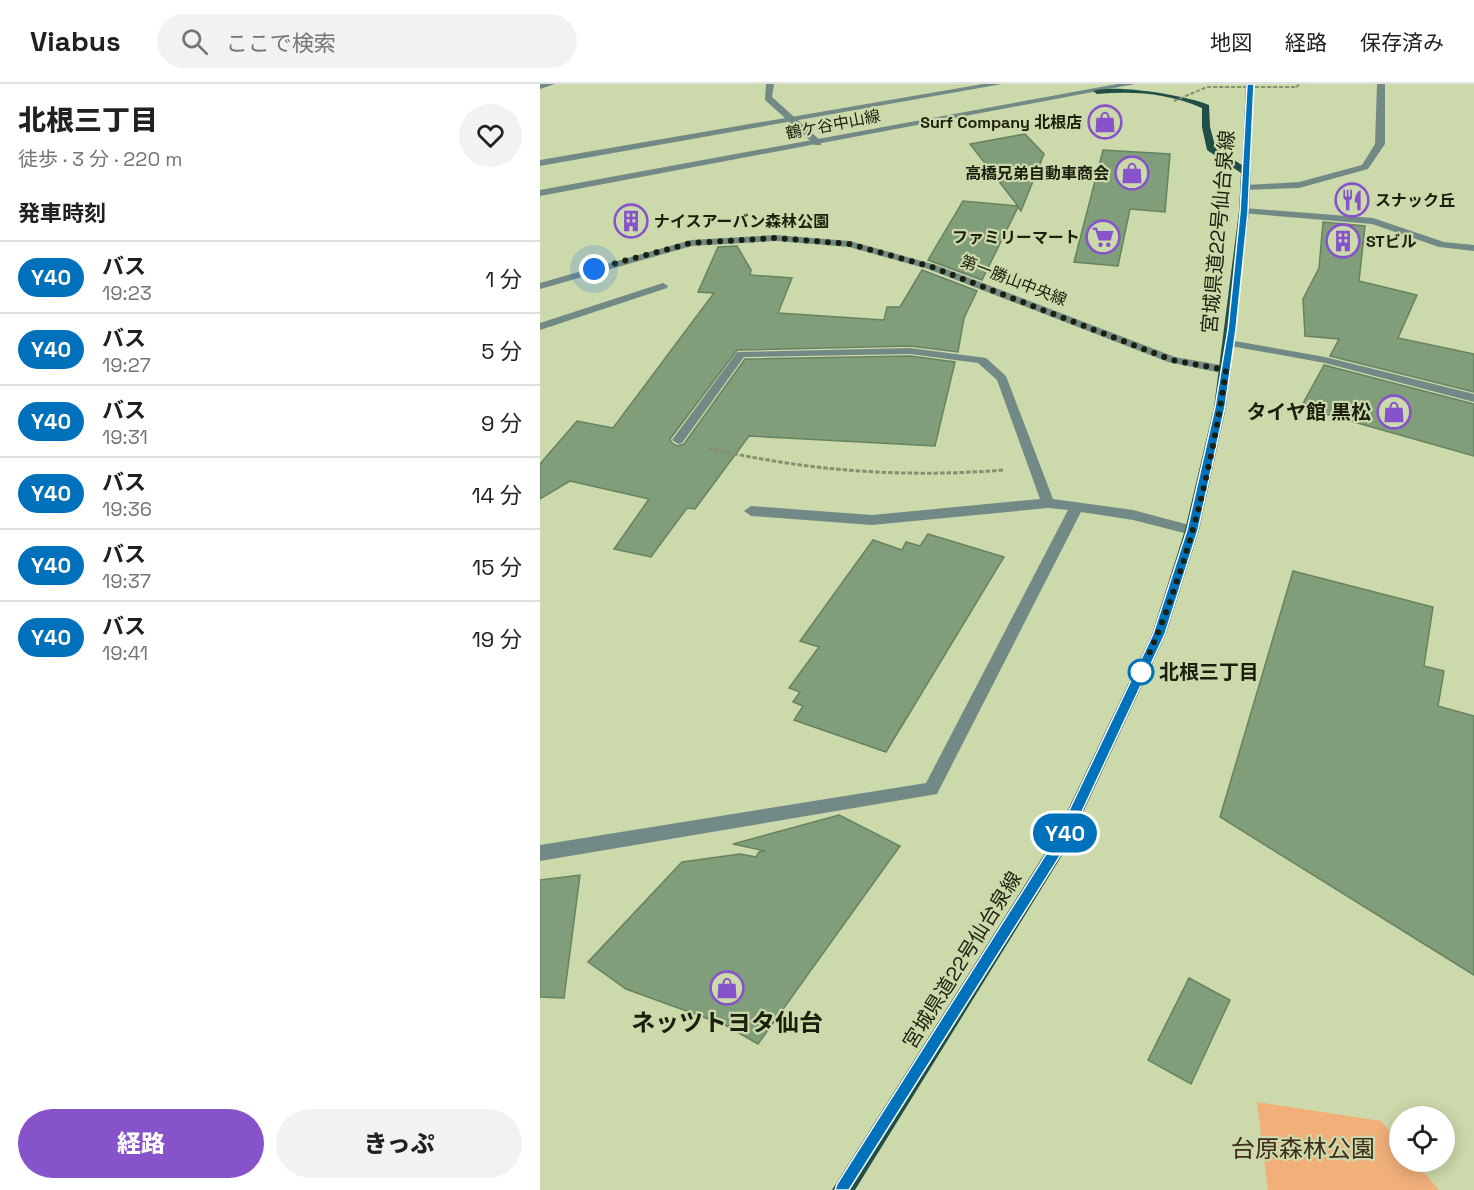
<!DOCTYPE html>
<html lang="ja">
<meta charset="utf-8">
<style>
:root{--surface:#fff;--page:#f2f2f2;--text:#202124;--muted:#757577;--line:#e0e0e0;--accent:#8653cb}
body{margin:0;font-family:"Space Grotesk","Noto Sans JP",sans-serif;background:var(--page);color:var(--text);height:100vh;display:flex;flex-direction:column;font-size:22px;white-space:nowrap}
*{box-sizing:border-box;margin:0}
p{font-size:20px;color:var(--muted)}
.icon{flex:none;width:33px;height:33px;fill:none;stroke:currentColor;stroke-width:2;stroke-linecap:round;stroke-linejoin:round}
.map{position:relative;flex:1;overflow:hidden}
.side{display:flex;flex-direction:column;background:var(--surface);width:540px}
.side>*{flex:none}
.badge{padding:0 12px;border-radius:20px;font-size:21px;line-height:39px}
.buttons{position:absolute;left:849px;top:1022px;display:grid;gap:12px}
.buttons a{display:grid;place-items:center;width:66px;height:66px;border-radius:50%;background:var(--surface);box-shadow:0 3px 15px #0003;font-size:30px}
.you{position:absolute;width:30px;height:30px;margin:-15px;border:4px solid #fff;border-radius:50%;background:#1a73e8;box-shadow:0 0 0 9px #1a73e833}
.map>.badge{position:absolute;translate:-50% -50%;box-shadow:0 0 0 3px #fff}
h2{padding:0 18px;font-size:22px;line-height:54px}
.round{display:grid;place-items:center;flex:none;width:63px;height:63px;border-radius:32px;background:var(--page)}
.overview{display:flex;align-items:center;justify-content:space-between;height:102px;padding:0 18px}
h1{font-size:28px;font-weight:800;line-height:45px}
.primary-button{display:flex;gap:12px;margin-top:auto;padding:12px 18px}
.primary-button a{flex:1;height:69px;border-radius:36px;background:var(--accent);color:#fff;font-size:24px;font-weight:800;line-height:69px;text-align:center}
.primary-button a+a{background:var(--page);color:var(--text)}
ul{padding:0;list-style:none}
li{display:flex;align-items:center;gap:18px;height:72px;padding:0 18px;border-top:2px solid var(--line)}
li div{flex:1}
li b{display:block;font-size:22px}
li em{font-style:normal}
li .badge{min-width:66px;font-weight:700;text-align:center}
header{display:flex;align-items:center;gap:36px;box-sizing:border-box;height:84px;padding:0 30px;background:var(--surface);border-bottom:2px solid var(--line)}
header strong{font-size:28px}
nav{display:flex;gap:33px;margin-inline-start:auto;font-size:21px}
.search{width:420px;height:54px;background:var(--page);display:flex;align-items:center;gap:15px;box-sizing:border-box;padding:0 21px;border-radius:33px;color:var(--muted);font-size:22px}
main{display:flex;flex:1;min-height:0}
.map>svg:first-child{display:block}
.green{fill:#f1b07a}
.building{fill:#7f9e79;stroke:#66835f;stroke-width:1.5}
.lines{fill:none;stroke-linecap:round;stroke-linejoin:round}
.path-far1{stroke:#86906c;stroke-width:2;stroke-dasharray:4 2;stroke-linecap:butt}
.path{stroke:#86906c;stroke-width:3;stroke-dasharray:4.5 2;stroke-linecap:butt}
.service{fill:#728a85;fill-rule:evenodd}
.minor{fill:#728a85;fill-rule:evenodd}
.tertiary{fill:#728a85;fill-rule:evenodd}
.primary{fill:#1f4f46;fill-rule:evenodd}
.path-bridge{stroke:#86906c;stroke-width:2;stroke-dasharray:4 2;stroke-linecap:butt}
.line{fill:#0072bc;stroke:#fff;stroke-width:1.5}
.walk{stroke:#1b1f0d;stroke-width:6;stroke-dasharray:0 10.8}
.stop-dot{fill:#fff;stroke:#0072bc;stroke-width:3}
.labels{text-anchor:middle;stroke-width:4.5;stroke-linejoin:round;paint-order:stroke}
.far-poi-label{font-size:16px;font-weight:bold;fill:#1b1f0d;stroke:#ccd9aa;text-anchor:end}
.far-street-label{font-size:16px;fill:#1b1f0d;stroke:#ccd9aa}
.street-label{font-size:20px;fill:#1b1f0d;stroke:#ccd9aa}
.poi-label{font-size:20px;font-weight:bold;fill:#1b1f0d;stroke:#ccd9aa;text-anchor:end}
.stop-label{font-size:20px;font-weight:bold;fill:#1b1f0d;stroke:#ccd9aa;text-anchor:start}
.near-poi-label{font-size:24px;font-weight:bold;fill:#1b1f0d;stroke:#ccd9aa}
.near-park-label{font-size:24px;fill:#3e2b1b;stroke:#ccd9aa}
</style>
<header>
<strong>Viabus</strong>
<div class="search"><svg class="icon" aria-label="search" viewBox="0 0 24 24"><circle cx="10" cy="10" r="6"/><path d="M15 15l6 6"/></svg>ここで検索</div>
<nav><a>地図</a><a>経路</a><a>保存済み</a></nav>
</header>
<main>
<section class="side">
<div class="overview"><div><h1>北根三丁目</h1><p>徒歩 · 3 分 · 220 m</p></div><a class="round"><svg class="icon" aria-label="heart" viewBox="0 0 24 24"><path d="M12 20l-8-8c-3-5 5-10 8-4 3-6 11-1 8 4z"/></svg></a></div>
<h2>発車時刻</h2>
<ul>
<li><span class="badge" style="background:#0072bc;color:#fff">Y40</span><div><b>バス</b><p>19:23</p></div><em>1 分</em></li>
<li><span class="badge" style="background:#0072bc;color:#fff">Y40</span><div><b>バス</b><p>19:27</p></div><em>5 分</em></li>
<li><span class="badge" style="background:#0072bc;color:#fff">Y40</span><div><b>バス</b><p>19:31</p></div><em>9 分</em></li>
<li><span class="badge" style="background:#0072bc;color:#fff">Y40</span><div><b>バス</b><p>19:36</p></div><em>14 分</em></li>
<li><span class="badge" style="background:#0072bc;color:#fff">Y40</span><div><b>バス</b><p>19:37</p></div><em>15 分</em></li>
<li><span class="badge" style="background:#0072bc;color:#fff">Y40</span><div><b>バス</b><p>19:41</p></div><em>19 分</em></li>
</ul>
<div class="primary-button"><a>経路</a><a>きっぷ</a></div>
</section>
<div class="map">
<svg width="934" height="1106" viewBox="0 0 934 1106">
<rect width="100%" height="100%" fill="#ccd9aa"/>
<path class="green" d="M717 1018 841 1037 859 1059 860 1077H874L899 1106H728Z"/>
<path class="building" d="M485 50 504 70 481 127 478 123 442 196 388 176 423 117 478 122 430 60Z
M563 66 630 70 625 128 590 125 578 182 534 178Z
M783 138 825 142 819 197 877 211 858 254 934 270V308L790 272 799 255 765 252 763 215 779 184Z
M197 162 211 186 210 191 252 194 238 229 344 236 347 223H360L382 186 437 207 424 234 418 268 370 262 197 266 130 355 131 358 137 362 144 360 205 275 370 272 415 278 395 362 209 352 155 425 147 424 111 473 74 465 109 415 30 397 0 415V380L37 337 73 344 174 209 158 208 178 163Z
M784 281 934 320V372L761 323Z
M388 450 464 473 346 668 254 636 263 622 253 618 260 608 249 604 279 563 260 557 333 456 362 466 366 458 380 462Z
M753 487 893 523 884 582 904 587 898 622 934 632V891L680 733Z
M299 731 360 762 218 960 185 941 86 905 48 878 142 778 200 770 216 773 219 768 225 767 193 760Z
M40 791 24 914 0 913V796Z
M649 894 690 916 651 1000 608 976Z"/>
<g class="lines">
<path class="path-far1" d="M756 3 760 0"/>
<path class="path" d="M168 364C267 387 363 394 464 386"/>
<path class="service" d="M704 124 833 134 904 158 934 161V167L899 163 832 140 701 129 699 127Z
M123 199 128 202 127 204 0 246V239Z
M689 256 785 273 934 310V318L785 279 685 261V257Z
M370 264 446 274 466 292 513 415 593 426 657 443 659 446 657 449 652 451 593 436 541 428 397 710 0 777V761L386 699 528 426 508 424 332 441 211 432 204 427 211 422 332 431 500 415 457 296 438 279 370 270 204 273 142 359 138 360 132 356 197 268Z"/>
<path class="minor" d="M0 0H15L0 5Z
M226 0H234L232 13 281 57V61H275L225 16Z
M837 0H845V60L828 85 759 104 703 106 701 104 706 101 759 98 822 81 835 60Z"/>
<path class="tertiary" d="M443 0H462L0 82V76Z
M577 0H595L0 112V106Z
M236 151 310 157 396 181 635 273 686 282 692 286 686 290 628 278 388 185 309 163 236 157 152 162 0 205V199L151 156Z"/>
<path class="primary" d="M706 0H714L709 127 686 323 659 446 626 550 526 765 315 1106H292L514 755 612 550 645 446 674 323 699 127 701 89 667 66 662 43V24C627 9 594 7 557 10L553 7C575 0 645 11 669 21L670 43 676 65 702 81Z"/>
<path class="path-bridge" d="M634 17 667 3H756"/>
</g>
<path class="line" d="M707 0H714L708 128 696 245 685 323 658 446 625 550 525 764 309 1106H295L297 1100 515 756 613 550 647 446 675 323 688 245 700 128Z"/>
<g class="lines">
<path class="walk" d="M54 185 151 159 236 154 310 160 392 183 632 276 686 286C671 390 644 497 599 592L601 588"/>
</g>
<defs>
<g id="shop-ring" transform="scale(1.725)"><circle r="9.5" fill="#ccd9aa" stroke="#8653cb" stroke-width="1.5"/><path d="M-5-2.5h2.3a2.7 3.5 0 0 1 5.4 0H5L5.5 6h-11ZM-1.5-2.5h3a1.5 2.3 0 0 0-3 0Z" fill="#8653cb"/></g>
<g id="restaurant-ring" transform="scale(1.725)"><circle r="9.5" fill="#ccd9aa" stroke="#8653cb" stroke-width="1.5"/><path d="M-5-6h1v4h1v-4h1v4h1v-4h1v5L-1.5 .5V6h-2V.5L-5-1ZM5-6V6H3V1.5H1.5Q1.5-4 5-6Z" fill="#8653cb"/></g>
<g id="building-ring" transform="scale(1.725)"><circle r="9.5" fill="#ccd9aa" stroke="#8653cb" stroke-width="1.5"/><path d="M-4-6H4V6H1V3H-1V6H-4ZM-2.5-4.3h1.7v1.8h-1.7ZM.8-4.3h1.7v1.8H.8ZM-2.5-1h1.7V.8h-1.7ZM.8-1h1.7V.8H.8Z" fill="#8653cb"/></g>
<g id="supermarket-ring" transform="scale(1.725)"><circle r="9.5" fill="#ccd9aa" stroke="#8653cb" stroke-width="1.5"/><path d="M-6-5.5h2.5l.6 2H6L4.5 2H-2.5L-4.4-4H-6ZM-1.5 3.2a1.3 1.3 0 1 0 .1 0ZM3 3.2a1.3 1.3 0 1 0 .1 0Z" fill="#8653cb"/></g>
</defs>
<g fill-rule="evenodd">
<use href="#shop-ring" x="565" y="38"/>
<use href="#shop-ring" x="592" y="89"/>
<use href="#restaurant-ring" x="812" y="116"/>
<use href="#building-ring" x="91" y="137"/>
<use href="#supermarket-ring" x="563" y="153"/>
<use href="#building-ring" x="803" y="157"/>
<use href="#shop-ring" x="854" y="328"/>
<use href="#shop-ring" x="187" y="904"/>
</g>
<circle class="stop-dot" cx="601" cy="588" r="12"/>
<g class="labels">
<g class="far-poi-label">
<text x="542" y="44">Surf Company 北根店</text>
<text x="569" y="95">高橋兄弟自動車商会</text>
<text x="835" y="122" text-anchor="start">スナック丘</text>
<text x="114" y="143" text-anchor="start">ナイスアーバン森林公園</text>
<text x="540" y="159">ファミリーマート</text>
<text x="826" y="163" text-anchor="start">STビル</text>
</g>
<g class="far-street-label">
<text transform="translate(293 40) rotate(-11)" y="6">鶴ケ谷中山線</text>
<text transform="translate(474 196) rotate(21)" y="6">第一勝山中央線</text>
</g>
<g class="street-label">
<text transform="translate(678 148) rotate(-85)" y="7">宮城県道22号仙台泉線</text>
<text transform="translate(422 876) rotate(-58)" y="7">宮城県道22号仙台泉線</text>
</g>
<g class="poi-label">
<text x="831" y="335">タイヤ館 黒松</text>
</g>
<g class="stop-label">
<text x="619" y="595">北根三丁目</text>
</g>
<g class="near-poi-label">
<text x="187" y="947">ネッツトヨタ仙台</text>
</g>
<g class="near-park-label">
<text x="763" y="1073">台原森林公園</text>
</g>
</g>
</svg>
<div class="buttons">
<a><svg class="icon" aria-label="locate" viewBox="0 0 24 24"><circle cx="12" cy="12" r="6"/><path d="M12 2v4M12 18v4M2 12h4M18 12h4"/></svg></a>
</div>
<div class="you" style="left:54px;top:185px"></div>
<b class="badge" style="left:525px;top:749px;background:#0072bc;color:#fff">Y40</b>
</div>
</main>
